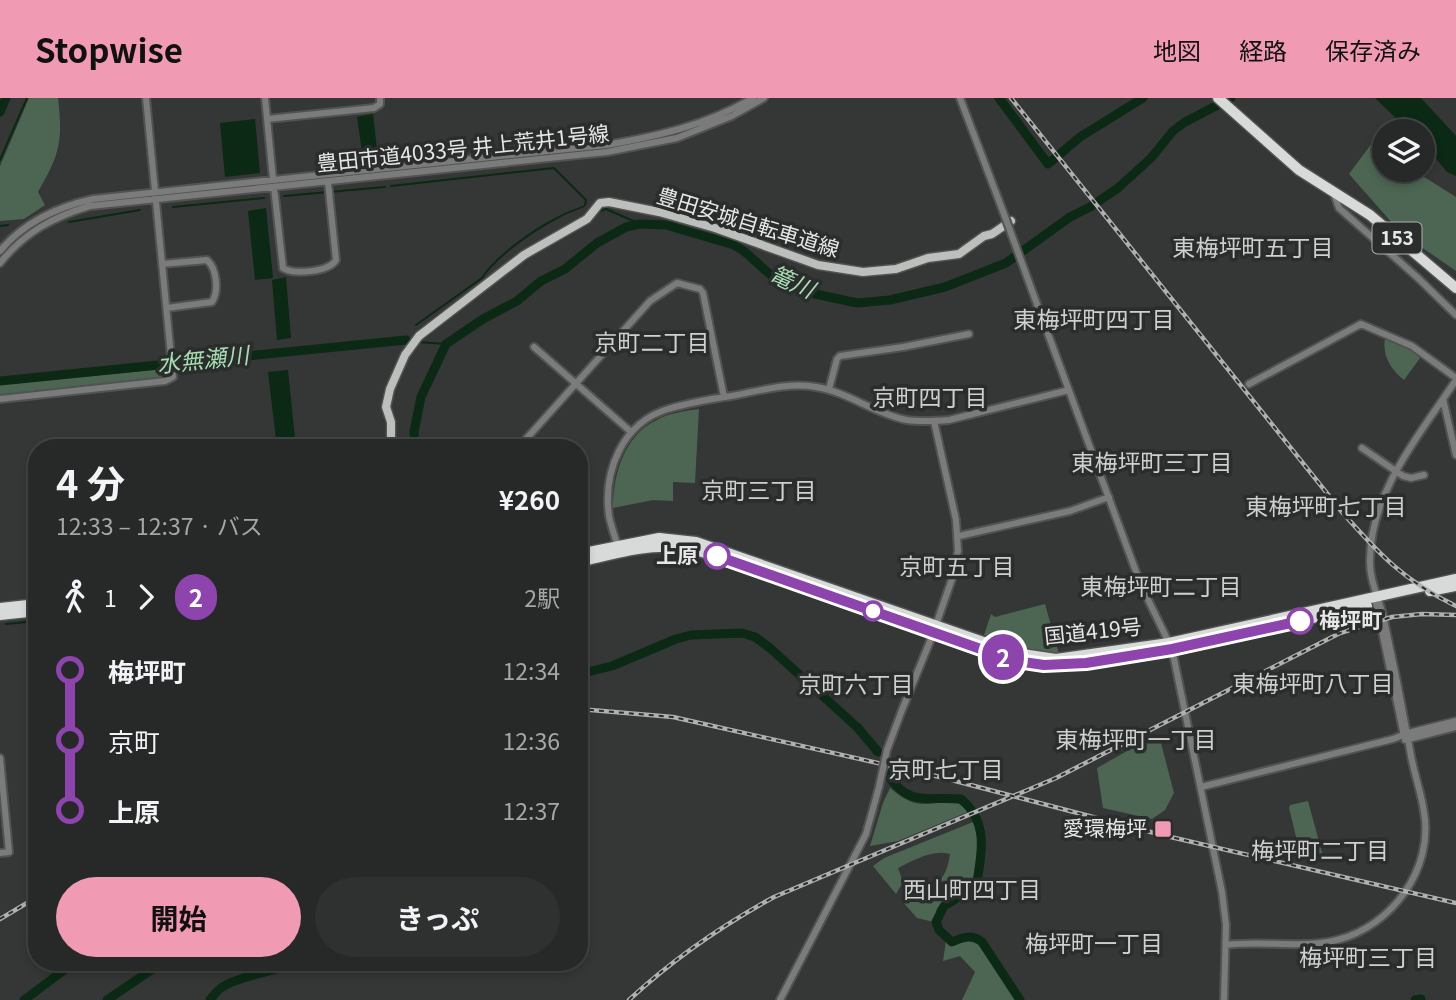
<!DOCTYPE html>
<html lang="ja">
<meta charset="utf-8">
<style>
:root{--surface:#272928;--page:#2f3130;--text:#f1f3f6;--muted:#a4a6a8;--line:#434545;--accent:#f19ab3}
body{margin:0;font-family:Georgia,"Noto Sans JP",serif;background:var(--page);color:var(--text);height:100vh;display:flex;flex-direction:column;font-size:26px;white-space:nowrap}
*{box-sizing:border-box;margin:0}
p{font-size:23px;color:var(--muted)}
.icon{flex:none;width:38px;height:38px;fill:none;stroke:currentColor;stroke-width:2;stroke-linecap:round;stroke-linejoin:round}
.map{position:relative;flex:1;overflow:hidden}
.panel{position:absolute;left:28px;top:341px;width:560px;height:532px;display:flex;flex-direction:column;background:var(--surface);border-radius:28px;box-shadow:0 4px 10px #0003,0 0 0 2px var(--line)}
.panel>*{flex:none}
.badge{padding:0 14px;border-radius:23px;font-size:24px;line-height:46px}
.tools{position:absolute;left:1372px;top:21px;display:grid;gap:14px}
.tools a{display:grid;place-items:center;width:63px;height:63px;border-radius:50%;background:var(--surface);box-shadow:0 4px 10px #0003,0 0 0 2px var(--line);font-size:35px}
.map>.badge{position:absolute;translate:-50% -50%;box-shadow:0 0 0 4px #fff}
.legs{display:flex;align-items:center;gap:10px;height:77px;padding:0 28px;font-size:23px}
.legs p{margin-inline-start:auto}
.overview{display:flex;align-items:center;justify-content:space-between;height:119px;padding:0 28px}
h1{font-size:38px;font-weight:700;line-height:52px}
.primary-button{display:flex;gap:14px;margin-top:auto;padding:14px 28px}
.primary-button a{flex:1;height:80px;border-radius:42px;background:var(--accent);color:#111;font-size:28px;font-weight:700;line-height:80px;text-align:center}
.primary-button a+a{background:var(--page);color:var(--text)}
ul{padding:0 28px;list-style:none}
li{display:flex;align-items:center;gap:24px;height:70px;font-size:26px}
li i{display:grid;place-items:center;width:10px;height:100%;margin:0 9px;background:currentColor}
li i::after{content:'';width:18px;height:18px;margin:-9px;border:5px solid;border-radius:50%;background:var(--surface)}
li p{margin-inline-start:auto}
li:first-child i{background:linear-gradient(#0000 50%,currentColor 0)}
li:last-child i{background:linear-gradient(currentColor 50%,#0000 0)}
header{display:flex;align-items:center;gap:42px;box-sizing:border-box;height:98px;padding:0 35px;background:var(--accent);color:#111}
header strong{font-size:33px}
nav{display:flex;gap:38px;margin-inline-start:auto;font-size:24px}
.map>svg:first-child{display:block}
.green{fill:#4d6653}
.water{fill:#0b2914}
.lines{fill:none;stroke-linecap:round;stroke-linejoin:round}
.stream{stroke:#0b2914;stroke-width:2}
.river{stroke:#0b2914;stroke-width:9}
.minor-casing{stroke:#505351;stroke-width:10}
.major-casing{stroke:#505351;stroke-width:11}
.highway-casing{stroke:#505351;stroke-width:13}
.minor{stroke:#7a7b7a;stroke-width:6}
.major{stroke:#bdbfbd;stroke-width:8}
.highway{stroke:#d7dad8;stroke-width:10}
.rail-casing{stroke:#afb1b0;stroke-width:4.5}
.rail{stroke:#2a2d2b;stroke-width:2;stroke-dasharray:5;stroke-linecap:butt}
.minor-bridge-casing{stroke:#505351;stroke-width:10;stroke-linecap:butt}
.minor-bridge{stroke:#7a7b7a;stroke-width:6}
.line-1-casing{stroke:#fff;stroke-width:16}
.line-1{stroke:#8e44ad;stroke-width:10}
.stop-1-dot{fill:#fff;stroke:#8e44ad;stroke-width:3.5}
.poi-dot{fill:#f19ab3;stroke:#2a2d2b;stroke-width:2.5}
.labels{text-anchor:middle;stroke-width:7;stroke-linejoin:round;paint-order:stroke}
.shield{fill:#2a2d2b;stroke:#aeafae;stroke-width:2}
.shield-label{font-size:19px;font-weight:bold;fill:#e6e7e6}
.street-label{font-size:21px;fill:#e6e7e6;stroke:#2a2d2b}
.stop-label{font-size:21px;font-weight:bold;fill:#e6e7e6;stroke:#2a2d2b;text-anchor:end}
.poi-label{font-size:21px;fill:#e6e7e6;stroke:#2a2d2b;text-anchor:end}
.neighbourhood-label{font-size:23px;fill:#cdd0ce;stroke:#2a2d2b}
.water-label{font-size:23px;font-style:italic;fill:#a6deb3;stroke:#2a2d2b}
</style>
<header>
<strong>Stopwise</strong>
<nav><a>地図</a><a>経路</a><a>保存済み</a></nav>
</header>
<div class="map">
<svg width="1456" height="902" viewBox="0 0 1456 902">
<rect width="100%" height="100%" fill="#343735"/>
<path class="green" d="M29 0H58C63 43 60 56 38 94L45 107 24 121 0 123V68Z
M1372 45 1384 53V72H1413L1456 99V173L1401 135 1349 76Z
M1385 241 1410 251 1420 260 1404 282C1391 272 1382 257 1385 241Z
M163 271 161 282 0 298V287Z
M699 311 695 385 673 384V403L653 402 613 410C613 377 624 337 657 322 669 315 685 313 699 311Z
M1045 506 1059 556 1017 551 984 537 991 516 995 519Z
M1152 639 1161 645 1174 695 1165 712 1152 721 1103 710 1097 670Z
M890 690C915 711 923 707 953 702L970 713 898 743 870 748 883 705Z
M1308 703 1323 758 1321 761 1300 755 1289 710 1290 707Z
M978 722V773L970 789 937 810 934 824 917 820 902 803C926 785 945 794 950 756 933 751 914 762 898 770L903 784 896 796 873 768 884 760Z
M973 838 996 859 1024 902H962L975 874 960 858 943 863 946 843Z"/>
<path class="water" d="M1375 0H1421L1456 38V78L1447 74 1423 45V33H1409Z
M373 16 377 51 370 60 363 61 357 19Z
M255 21 260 75 225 79 220 25Z
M266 110 273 180 255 182 248 113Z
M286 179 291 240 277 242 272 182Z
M288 272 296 350H277L268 274Z"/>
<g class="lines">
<path class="stream" d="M0 62 27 0
M391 88 554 70 586 102 585 107
M284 98 385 89
M173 109 264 100
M600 113 606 111 640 126
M69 124 140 112
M0 128 8 127
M416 227 482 180C497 157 535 131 559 119 567 114 577 112 584 108
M418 244 446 246
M6 526 37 523"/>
<path class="river" d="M999 0 1048 66 1080 39 1143 0
M0 14 6 0
M0 283 406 242
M415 350 414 334 421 299 446 246 483 221 517 203 541 183 565 171 597 145 626 129 640 126 666 127 734 147 745 154 775 181 811 195 857 205 890 202 945 189 1006 165 1070 119 1090 109 1118 90 1151 60 1173 33 1185 24 1231 0
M579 576 612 568 676 541 691 537 742 535 755 539 770 550 858 630 878 654
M887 676C910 710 927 698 961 701 989 724 982 756 976 789L944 808 936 824 939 832 952 844C963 839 972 836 982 844L1020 902
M24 902 75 864
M107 902 163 864
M210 902C213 898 217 893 221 890 237 878 291 868 311 864
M1415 902 1421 901"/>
<g class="minor-casing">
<path id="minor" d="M265 0 273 81
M960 0 1004 116
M267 21 374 10 380 6V0
M274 89 283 170C294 177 329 174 336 162L328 84
M1334 96 1339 110 1418 180 1456 217
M0 153C24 124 57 109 93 101L606 47C658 38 707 27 753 0
M0 165C25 134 53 119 90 108L607 54 677 40 732 18 764 0
M162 166 207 162C217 171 219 193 212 204L167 210
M1034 198 1141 487 1172 551 1222 794 1226 827 1224 902
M534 249 630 333
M1249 286 1361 226 1412 248 1456 280
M829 291 837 261 840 258 903 249 969 236
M0 301 165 283 173 279 146 0
M1443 301 1456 357
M518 350 650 203 677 185 700 191 703 195 724 299
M1362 350 1403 378 1411 380 1424 377
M959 438 1070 413 1109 399
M618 449C615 439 611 428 609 418 603 373 622 325 668 311 688 305 711 301 731 298 759 293 788 284 816 289 848 294 875 316 907 322 921 324 935 323 949 322L1069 292
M1376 505 1404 638
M902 612 931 541 952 481 958 453 956 422 934 323
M1405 642 1456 629
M0 660 9 754 0 755
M1201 689 1393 641 1408 635 1456 623
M1226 847C1263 842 1301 851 1337 842 1392 828 1434 771 1424 714 1421 693 1413 673 1410 652 1402 607 1393 562 1383 517 1378 498 1369 481 1370 461 1371 393 1420 336 1456 282
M780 902 866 736 879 689"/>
</g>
<g class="major-casing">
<path id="major" d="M391 350V324L386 309 390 291 405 257 419 238 524 157 587 121 600 105 609 104 659 114 715 130 818 167 863 174 896 171 928 160 959 156 984 138 992 136 1011 123"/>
</g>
<g class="highway-casing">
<path id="highway" d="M1218 0 1299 72 1370 117 1456 190
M579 456 659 440 696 444 1015 555 1056 561 1169 545 1456 481
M579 464C640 450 664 440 726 461
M753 471 992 555 1016 563 1044 567 1086 564 1172 551 1367 508
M1430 493 1456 488
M0 510 37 506
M0 517 37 513"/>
</g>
<use href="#minor" class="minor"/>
<use href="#major" class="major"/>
<use href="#highway" class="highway"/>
<g class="rail-casing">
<path id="rail" d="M1011 0 1342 414C1379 456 1404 483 1456 508
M579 611 673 619 940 679 1162 737 1456 805
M0 821 37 799
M629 902C673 861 721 828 774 799L1056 680 1340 535 1392 519 1422 516 1456 517"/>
</g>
<use href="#rail" class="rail"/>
<g class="minor-bridge-casing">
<path id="minor-bridge" d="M1004 116 1034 198
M879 689 887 652 902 612"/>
</g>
<use href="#minor-bridge" class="minor-bridge"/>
</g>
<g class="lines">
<g class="line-1-casing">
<path id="line-1" d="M717 458 992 555 1016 563 1044 567 1086 565 1172 551 1300 523"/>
</g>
<use href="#line-1" class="line-1"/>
</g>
<g class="stop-1-dot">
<circle cx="717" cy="458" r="12"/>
<circle cx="873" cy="513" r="9"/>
<circle cx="1300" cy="523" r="12"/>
</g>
<rect class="poi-dot" x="1154" y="722" width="18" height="18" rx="3.5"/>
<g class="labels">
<rect class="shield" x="1372.5" y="124.5" width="49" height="31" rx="5"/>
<g class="shield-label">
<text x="1397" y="147">153</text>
</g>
<g class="street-label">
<text transform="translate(463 51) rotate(-6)" y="7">豊田市道4033号 井上荒井1号線</text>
<text transform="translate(748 125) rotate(17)" y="7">豊田安城自転車道線</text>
<text transform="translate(1093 534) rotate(-6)" y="7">国道419号</text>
</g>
<g class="stop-label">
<text x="698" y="465">上原</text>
<text x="1319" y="530" text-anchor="start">梅坪町</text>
</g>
<g class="poi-label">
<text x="1147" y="738">愛環梅坪</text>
</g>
<g class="neighbourhood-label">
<text x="1253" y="158">東梅坪町五丁目</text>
<text x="1094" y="230">東梅坪町四丁目</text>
<text x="652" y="253">京町二丁目</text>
<text x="930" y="308">京町四丁目</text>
<text x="1152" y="373">東梅坪町三丁目</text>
<text x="759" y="401">京町三丁目</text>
<text x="1326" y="417">東梅坪町七丁目</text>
<text x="957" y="477">京町五丁目</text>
<text x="1161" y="497">東梅坪町二丁目</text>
<text x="1313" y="594">東梅坪町八丁目</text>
<text x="856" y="595">京町六丁目</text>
<text x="1136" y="650">東梅坪町一丁目</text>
<text x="946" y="680">京町七丁目</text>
<text x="1320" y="761">梅坪町二丁目</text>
<text x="972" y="800">西山町四丁目</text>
<text x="1094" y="854">梅坪町一丁目</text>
<text x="1368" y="868">梅坪町三丁目</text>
</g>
<g class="water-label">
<text transform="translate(792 184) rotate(24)" y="8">篭川</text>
<text transform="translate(203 262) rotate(-6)" y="8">水無瀬川</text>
</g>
</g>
</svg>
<div class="tools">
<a><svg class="icon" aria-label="layers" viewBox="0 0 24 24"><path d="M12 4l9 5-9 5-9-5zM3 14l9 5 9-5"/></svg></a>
</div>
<b class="badge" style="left:1003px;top:559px;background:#8e44ad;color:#fff">2</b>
<section class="panel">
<div class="overview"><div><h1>4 分</h1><p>12:33 – 12:37 · バス</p></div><b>¥260</b></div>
<div class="legs"><svg class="icon" aria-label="walk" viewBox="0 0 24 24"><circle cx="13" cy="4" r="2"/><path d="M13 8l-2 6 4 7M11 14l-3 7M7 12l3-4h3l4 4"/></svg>1<svg class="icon" aria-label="forward" viewBox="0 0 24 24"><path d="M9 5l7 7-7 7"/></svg><b class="badge" style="background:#8e44ad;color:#fff">2</b><p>2駅</p></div>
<ul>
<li><i style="color:#8e44ad"></i><b>梅坪町</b><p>12:34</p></li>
<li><i style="color:#8e44ad"></i><span>京町</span><p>12:36</p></li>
<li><i style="color:#8e44ad"></i><b>上原</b><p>12:37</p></li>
</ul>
<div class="primary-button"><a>開始</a><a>きっぷ</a></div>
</section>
</div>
